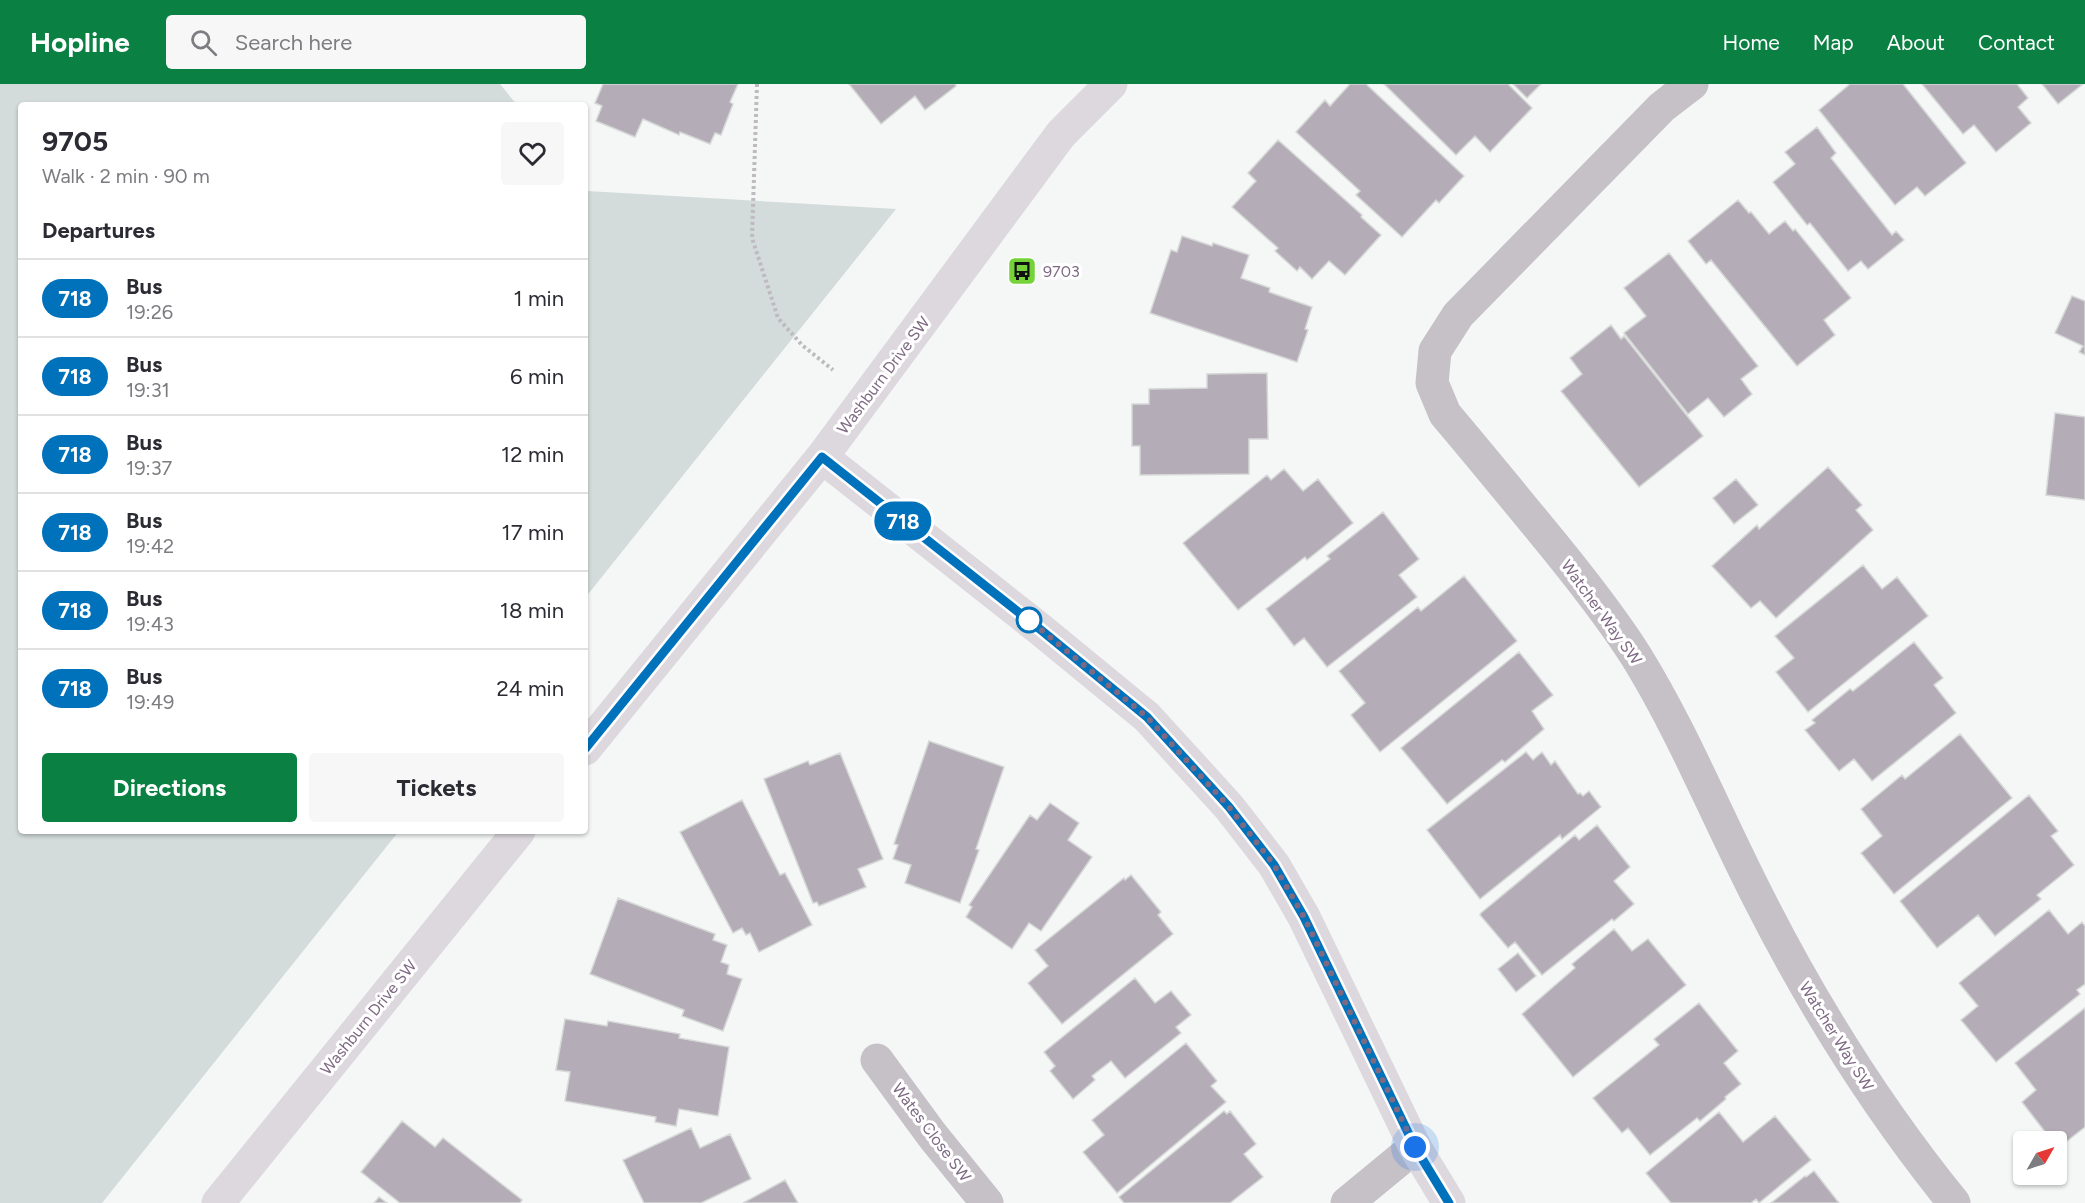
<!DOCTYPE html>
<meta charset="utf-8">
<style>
:root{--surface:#fff;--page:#f7f7f7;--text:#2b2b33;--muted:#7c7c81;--line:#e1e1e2;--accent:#0b8043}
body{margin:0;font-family:Figtree,sans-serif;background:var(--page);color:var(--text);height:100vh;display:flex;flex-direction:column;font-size:22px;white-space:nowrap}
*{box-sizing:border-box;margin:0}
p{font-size:20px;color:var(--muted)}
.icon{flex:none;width:33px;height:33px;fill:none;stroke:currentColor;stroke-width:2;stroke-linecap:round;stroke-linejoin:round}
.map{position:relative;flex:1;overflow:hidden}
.drawer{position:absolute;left:18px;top:18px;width:570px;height:732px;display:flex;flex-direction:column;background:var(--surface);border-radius:6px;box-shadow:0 2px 4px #0004}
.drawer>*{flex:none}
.badge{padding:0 12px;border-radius:20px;font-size:21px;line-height:39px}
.needle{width:39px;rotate:51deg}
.fabs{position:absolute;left:2013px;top:1047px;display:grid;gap:12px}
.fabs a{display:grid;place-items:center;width:54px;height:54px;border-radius:6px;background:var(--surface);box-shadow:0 2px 4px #0004;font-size:30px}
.you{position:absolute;width:30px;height:30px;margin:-15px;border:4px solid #fff;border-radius:50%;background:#1a73e8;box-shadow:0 0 0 9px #1a73e833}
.map>.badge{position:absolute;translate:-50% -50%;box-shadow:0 0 0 3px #fff}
h2{padding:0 24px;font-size:22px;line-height:54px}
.round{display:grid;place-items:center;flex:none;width:63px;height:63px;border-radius:6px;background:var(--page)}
.headline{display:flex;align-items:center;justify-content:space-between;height:102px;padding:0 24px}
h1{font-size:28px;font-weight:700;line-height:45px}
.cta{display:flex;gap:12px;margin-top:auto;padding:12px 24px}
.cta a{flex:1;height:69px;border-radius:6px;background:var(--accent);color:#fff;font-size:24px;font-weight:700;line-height:69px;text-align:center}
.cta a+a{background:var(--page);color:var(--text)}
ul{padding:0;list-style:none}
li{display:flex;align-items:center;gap:18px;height:78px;padding:0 24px;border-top:2px solid var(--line)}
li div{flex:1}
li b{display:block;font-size:22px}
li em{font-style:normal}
li .badge{min-width:66px;font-weight:700;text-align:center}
header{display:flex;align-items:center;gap:36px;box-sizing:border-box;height:84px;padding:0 30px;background:var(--accent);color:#fff}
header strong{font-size:28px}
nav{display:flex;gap:33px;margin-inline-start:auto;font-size:21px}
.search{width:420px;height:54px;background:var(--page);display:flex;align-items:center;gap:15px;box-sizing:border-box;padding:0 21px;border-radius:6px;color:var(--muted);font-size:22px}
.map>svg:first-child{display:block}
.green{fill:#d3dbdb}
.building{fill:#b4acb7;stroke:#d6d8d7;stroke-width:1.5}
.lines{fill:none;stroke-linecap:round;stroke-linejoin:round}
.path{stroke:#bebabf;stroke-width:4;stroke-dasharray:3 3;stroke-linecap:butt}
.street{stroke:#c6c0c7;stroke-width:33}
.secondary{stroke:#ddd8de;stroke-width:33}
.line-casing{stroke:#fff;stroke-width:14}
.line{stroke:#0072bc;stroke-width:9}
.walk{stroke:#7d6982;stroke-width:6;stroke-dasharray:0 10.8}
.stop-dot{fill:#fff;stroke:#0072bc;stroke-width:3}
.labels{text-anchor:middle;stroke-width:6;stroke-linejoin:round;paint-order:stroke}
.poi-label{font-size:16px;fill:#7d6982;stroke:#fff;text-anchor:start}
.street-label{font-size:16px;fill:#7d6982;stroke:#fff}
</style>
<header>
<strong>Hopline</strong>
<div class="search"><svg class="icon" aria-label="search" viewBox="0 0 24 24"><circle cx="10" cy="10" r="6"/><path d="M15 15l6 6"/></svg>Search here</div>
<nav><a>Home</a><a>Map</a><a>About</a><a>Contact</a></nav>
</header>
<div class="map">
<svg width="2085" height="1119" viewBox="0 0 2085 1119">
<rect width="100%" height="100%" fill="#f4f7f5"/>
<path class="green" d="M0 0H500L517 21H21V747H399L102 1119H0Z
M585 105 587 107 896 125 585 514Z"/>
<path class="building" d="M603 0H738L730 18 733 20 721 51 715 49 710 60 680 48 679 51 643 35 635 53 596 37 602 22 595 19Z
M849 0H955L956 2 925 26 915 12 881 40Z
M1350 0H1366L1464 92 1439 119 1436 116 1402 153 1356 111 1360 107 1296 48 1325 16 1330 22Z
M1384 0H1508L1532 24 1490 68 1475 52 1456 71Z
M1513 0H1541L1527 14Z
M1850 0H1903L1966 79 1925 112 1917 103 1895 121 1819 26Z
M1922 0H2017L2028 14 2018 23 2031 39 1996 68 1974 41 1963 50Z
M2042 0H2083L2058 20Z
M1817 43 1836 69 1831 74 1892 151 1896 147 1904 156 1868 185 1861 177 1848 187 1810 139 1807 141 1773 98 1795 80 1785 68Z
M1278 56 1362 131 1361 133 1381 151 1345 191 1329 177 1312 195 1300 183 1297 187 1275 167 1278 164 1232 123 1256 97 1248 89Z
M1738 116 1749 129 1751 128 1769 150 1785 137 1793 147 1795 145 1851 214 1824 236 1835 251 1797 282 1711 176 1706 180 1688 157Z
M1182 152 1212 162 1213 159 1249 171 1241 194 1270 204 1269 208 1312 223 1305 245 1308 246 1297 278 1150 229 1171 166 1177 168Z
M1669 169 1758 282 1741 295 1752 310 1724 333 1708 314 1688 330 1624 249 1646 232 1624 204Z
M2072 212 2085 217V271L2079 268 2083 262 2055 249Z
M1611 241 1621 255 1624 252 1703 352 1639 403 1561 307 1582 290 1570 274Z
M1267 289 1268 355H1249V390L1140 391V362H1132V320H1149V305L1207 304V290Z
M2055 329 2085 333V416L2046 411Z
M1828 383 1862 421 1856 426 1873 446 1776 534 1760 517 1751 524 1712 482 1757 441 1759 445Z
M1284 385 1303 407 1318 395 1353 439 1307 476 1305 473 1238 526 1183 459 1267 391 1271 396Z
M1736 395 1758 421 1734 440 1713 414Z
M1383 428 1419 475 1399 491 1417 513 1327 583 1304 554 1294 562 1266 525 1330 475 1327 472Z
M1863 481 1882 505 1897 493 1928 532 1808 628 1776 588 1794 574 1775 552Z
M1464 492 1517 557 1380 668 1351 631 1365 619 1339 587 1418 523 1421 527Z
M1914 558 1943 594 1934 601 1956 629 1872 697 1854 675 1839 687 1805 646 1815 639 1812 636 1850 605 1853 607Z
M1519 568 1553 611 1532 627 1544 645 1505 678 1502 676 1447 720 1401 664Z
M1960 650 2012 714 1894 810 1861 769 1882 752 1861 725 1902 691 1905 695Z
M929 657 1004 683 976 765 979 766 960 819 905 799 911 781 893 775 898 761 894 760Z
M1526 668 1533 676 1542 668 1551 681 1555 677 1578 710 1580 709 1583 712 1589 707 1601 723 1562 755 1560 751 1480 815 1427 746Z
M840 669 883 775 858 785 866 803 819 822 817 818 813 819 764 695 808 677 810 681Z
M2029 711 2058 747 2051 752 2074 781 2037 811 2041 815 1995 852 1978 831 1937 864 1900 817Z
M742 716 780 791 785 789 812 841 759 868 750 849 746 851 742 844 733 849 680 748Z
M1050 719 1079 739 1068 756 1092 773 1041 847 1029 839 1012 865 966 833 972 823 969 821 1030 731 1037 736Z
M1597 741 1630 783 1614 797 1634 820 1614 837 1612 835 1542 891 1515 858 1508 864 1480 831 1481 829 1575 751 1579 756Z
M1131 791 1161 828 1158 831 1173 850 1062 940 1028 899 1048 882 1035 866 1124 794 1125 796Z
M618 814 715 850 713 856 727 861 721 878 729 881 727 890 742 895 723 947 682 932 684 926 590 890Z
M2049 826 2068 850 2082 838 2085 842V900L2077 906 2080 910 1996 978 1961 936 1978 922 1959 899Z
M1614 845 1632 867 1648 855 1686 901 1573 993 1522 930 1575 884 1572 880Z
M1518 869 1536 892 1516 908 1498 885Z
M1135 894 1155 919 1171 907 1191 931 1176 943 1181 949 1125 994 1111 977 1092 992 1095 996 1073 1015 1050 987 1055 982 1044 968Z
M1699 919 1738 967 1724 979 1741 1000 1725 1013 1726 1015 1700 1037 1697 1034 1650 1071 1628 1044 1622 1049 1593 1014 1659 961 1654 955Z
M2085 924V1043L2058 1064 2056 1058H2053L2022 1018 2036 1006 2015 979Z
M565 935 607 942 608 937 680 950 679 954 729 963 718 1032 679 1025 676 1042 655 1038 656 1033 565 1017 570 988 556 986Z
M1186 959 1217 997 1211 1002 1226 1018 1117 1109 1083 1068 1104 1051 1092 1036Z
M1224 1027 1227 1030 1230 1027 1256 1060 1244 1070 1263 1093 1230 1119H1124L1119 1113Z
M1719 1028 1743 1058 1775 1032 1811 1076 1759 1119 1756 1115 1751 1119H1671L1646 1089Z
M402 1037 435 1063 443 1054 522 1116 520 1119H400L361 1088Z
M691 1044 700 1064 730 1050 751 1095 701 1119H644L623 1076Z
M1814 1087 1839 1119H1771L1805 1092 1806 1093Z
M785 1096 798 1119H743Z
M379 1113 387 1119H374Z"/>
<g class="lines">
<path class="path" d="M757 0 752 154 778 234 802 261 833 286"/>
<path class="street" d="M1692 0 1662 23 1458 231 1435 267 1432 299 1445 330C1478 369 1510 408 1542 447 1575 487 1608 528 1636 572 1683 648 1717 733 1758 813 1813 922 1877 1024 1954 1119
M877 976 932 1051 987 1119
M1347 1119 1415 1063"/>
<path class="secondary" d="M822 373 1041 546 1147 633 1229 723 1274 781 1304 833 1415 1063 1449 1119
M585 665 822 373 1061 50 1111 0
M218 1119 519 747"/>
</g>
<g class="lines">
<g class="line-casing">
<path id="line" d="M585 665 822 373 1041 546 1147 633 1229 723 1274 781 1304 833 1415 1063 1449 1119"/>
</g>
<use href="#line" class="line"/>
<path class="walk" d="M1029 536 1023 531 1147 633 1229 723 1274 781 1304 833 1415 1063"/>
</g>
<defs>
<g id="bus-square" transform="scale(1.5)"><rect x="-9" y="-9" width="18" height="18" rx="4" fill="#75d238" stroke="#fff"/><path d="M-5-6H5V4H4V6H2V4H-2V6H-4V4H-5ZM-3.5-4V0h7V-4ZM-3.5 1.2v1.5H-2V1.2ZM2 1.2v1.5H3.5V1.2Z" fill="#111"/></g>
</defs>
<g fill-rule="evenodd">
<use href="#bus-square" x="1022" y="187"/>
</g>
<circle class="stop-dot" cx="1029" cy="536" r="12"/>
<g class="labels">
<g class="poi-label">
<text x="1043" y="193">9703</text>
</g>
<g class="street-label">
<text transform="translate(883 291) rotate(-53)" y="6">Washburn Drive SW</text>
<text transform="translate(1602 528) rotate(54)" y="6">Watcher Way SW</text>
<text transform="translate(368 933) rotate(-51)" y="6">Washburn Drive SW</text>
<text transform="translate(1837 952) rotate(58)" y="6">Watcher Way SW</text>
<text transform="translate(932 1048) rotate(53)" y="6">Wates Close SW</text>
</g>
</g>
</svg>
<div class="fabs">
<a><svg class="needle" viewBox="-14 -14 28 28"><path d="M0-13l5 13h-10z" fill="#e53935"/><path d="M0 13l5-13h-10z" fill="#7c7c81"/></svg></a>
</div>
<div class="you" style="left:1415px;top:1063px"></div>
<b class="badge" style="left:903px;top:437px;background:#0072bc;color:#fff">718</b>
<section class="drawer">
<div class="headline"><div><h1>9705</h1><p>Walk · 2 min · 90 m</p></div><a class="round"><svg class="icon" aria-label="heart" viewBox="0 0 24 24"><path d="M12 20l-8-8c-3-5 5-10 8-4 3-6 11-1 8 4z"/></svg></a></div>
<h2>Departures</h2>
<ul>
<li><span class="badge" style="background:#0072bc;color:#fff">718</span><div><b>Bus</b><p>19:26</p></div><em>1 min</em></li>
<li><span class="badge" style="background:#0072bc;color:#fff">718</span><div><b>Bus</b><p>19:31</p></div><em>6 min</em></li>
<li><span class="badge" style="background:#0072bc;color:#fff">718</span><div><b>Bus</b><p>19:37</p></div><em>12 min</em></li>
<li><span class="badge" style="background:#0072bc;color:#fff">718</span><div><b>Bus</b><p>19:42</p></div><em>17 min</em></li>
<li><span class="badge" style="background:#0072bc;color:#fff">718</span><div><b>Bus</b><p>19:43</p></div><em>18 min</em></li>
<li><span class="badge" style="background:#0072bc;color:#fff">718</span><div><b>Bus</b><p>19:49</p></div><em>24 min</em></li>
</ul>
<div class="cta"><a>Directions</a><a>Tickets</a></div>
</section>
</div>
